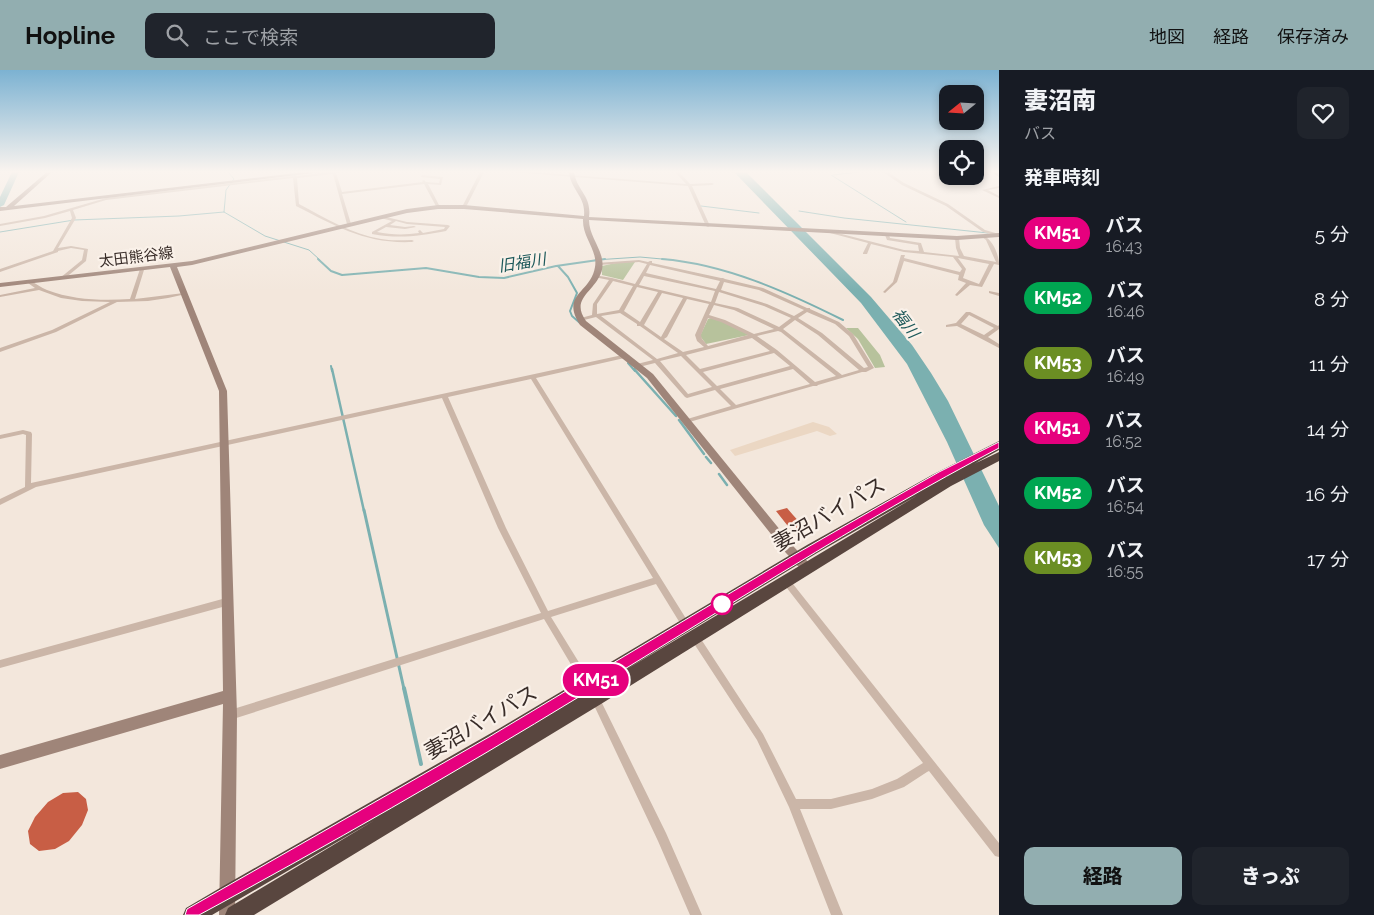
<!DOCTYPE html>
<html lang="ja">
<meta charset="utf-8">
<style>
:root{--surface:#171b24;--page:#20242c;--text:#f1f3f6;--muted:#9ea1a6;--accent:#92aeb0}
body{margin:0;font-family:Raleway,"Noto Sans JP",sans-serif;background:var(--page);color:var(--text);height:100vh;display:flex;flex-direction:column;font-size:19px;white-space:nowrap}
*{box-sizing:border-box;margin:0}
p{font-size:16px;color:var(--muted)}
.icon{flex:none;width:28px;height:28px;fill:none;stroke:currentColor;stroke-width:2;stroke-linecap:round;stroke-linejoin:round}
.map{position:relative;flex:1;overflow:hidden}
.sheet{display:flex;flex-direction:column;background:var(--surface);width:375px}
.sheet>*{flex:none}
.badge{padding:0 10px;border-radius:16px;font-size:18px;line-height:32px}
.needle{width:32px;rotate:252deg}
.buttons{position:absolute;left:939px;top:15px;display:grid;gap:10px}
.buttons a{display:grid;place-items:center;width:45px;height:45px;border-radius:10px;background:var(--surface);box-shadow:0 2px 8px #0003;font-size:25px}
.map>.badge{position:absolute;translate:-50% -50%;box-shadow:0 0 0 2px #fff}
h2{padding:0 25px;font-size:19px;line-height:45px}
.round{display:grid;place-items:center;flex:none;width:52px;height:52px;border-radius:10px;background:var(--page)}
.summary{display:flex;align-items:center;justify-content:space-between;height:85px;padding:0 25px}
h1{font-size:24px;font-weight:800;line-height:38px}
.action{display:flex;gap:10px;margin-top:auto;padding:10px 25px}
.action a{flex:1;height:58px;border-radius:10px;background:var(--accent);color:#111;font-size:20px;font-weight:800;line-height:58px;text-align:center}
.action a+a{background:var(--page);color:var(--text)}
ul{padding:0;list-style:none}
li{display:flex;align-items:center;gap:15px;height:65px;padding:0 25px}
li div{flex:1}
li b{display:block;font-size:19px}
li em{font-style:normal}
li .badge{min-width:55px;font-weight:700;text-align:center}
header{display:flex;align-items:center;gap:30px;box-sizing:border-box;height:70px;padding:0 25px;background:var(--accent);color:#111}
header strong{font-size:24px}
nav{display:flex;gap:28px;margin-inline-start:auto;font-size:18px}
.search{width:350px;height:45px;background:var(--page);display:flex;align-items:center;gap:12px;box-sizing:border-box;padding:0 18px;border-radius:10px;color:var(--muted);font-size:19px}
main{display:flex;flex:1;min-height:0}
.map>svg:first-child{display:block}
.green{fill:#b7c29c}
.plaza{fill:#ebd7c3}
.water{fill:#7bb0b0}
.lines{fill:none;stroke-linecap:round;stroke-linejoin:round}
.stream-far4{stroke:#7bb0b0;stroke-width:1}
.stream-far3{stroke:#7bb0b0;stroke-width:2}
.stream-far2{stroke:#7bb0b0;stroke-width:2.5}
.stream-far1{stroke:#7bb0b0;stroke-width:3}
.stream{stroke:#7bb0b0;stroke-width:4}
.river{fill:#7bb0b0;fill-rule:evenodd}
.building{fill:#c85e45}
.street{fill:#cbb6a8;fill-rule:evenodd}
.secondary{fill:#9f8579;fill-rule:evenodd}
.highway{fill:#59463f;fill-rule:evenodd}
.line{fill:#e6007e;stroke:#fff}
.stop-dot{fill:#fff;stroke:#e6007e;stroke-width:2.5}
.labels{text-anchor:middle;stroke-width:4.5;stroke-linejoin:round;paint-order:stroke}
.far-street-label{font-size:15px;fill:#382c28;stroke:#faf1e9}
.far-water-label{font-size:16px;font-style:italic;fill:#1d595a;stroke:#faf1e9}
.near-street-label{font-size:21px;fill:#382c28;stroke:#faf1e9}
</style>
<header>
<strong>Hopline</strong>
<div class="search"><svg class="icon" aria-label="search" viewBox="0 0 24 24"><circle cx="10" cy="10" r="6"/><path d="M15 15l6 6"/></svg>ここで検索</div>
<nav><a>地図</a><a>経路</a><a>保存済み</a></nav>
</header>
<main>
<div class="map">
<svg width="999" height="845" viewBox="0 0 999 845">
<rect width="100%" height="100%" fill="#f3e7dc"/>
<path class="green" d="M620 192H635L623 210 602 205V196Z
M711 248 724 251 749 265 706 274 700 266 708 249Z
M846 258H858L880 285 885 297 875 298 858 269Z"/>
<path class="plaza" d="M813 352 829 357 837 364 830 366 817 361 735 386 730 380Z"/>
<path class="water" d="M734 102H746L871 227 912 275 931 303 948 331 999 436V478L984 455 947 372 907 294 861 233Z"/>
<g class="lines">
<path class="stream-far4" d="M831 105 906 152
M833 105 860 102
M701 136 759 143
M799 141 844 148 988 163
M224 142 265 166 309 180 320 190
M224 142 226 120 234 109 228 102
M0 162 74 150 179 146 224 142
M595 190 640 187 673 190"/>
<path class="stream-far3" d="M318 189 331 201 342 205 426 198 479 207 504 208 556 196 605 189
M662 189C725 194 787 222 843 250
M558 196 568 207 577 223 570 241 572 246 580 253
M628 293 635 301
M331 296 332 301"/>
<path class="stream-far2" d="M332 299 364 441
M634 299 676 346
M679 350 704 384
M706 387 711 393
M719 404 727 415"/>
<path class="stream-far1" d="M364 440 404 619"/>
<path class="stream" d="M404 618 421 694"/>
<path class="river" d="M12 102H19L4 135 0 137V127Z"/>
</g>
<path class="building" d="M787 438 793 445 803 456 791 460 776 441Z
M78 722 86 729 88 740 82 755 69 771 55 779 39 781 30 774 28 761 35 747 48 732 63 723Z"/>
<g class="lines">
<path class="street" d="M329 102H342L336 103 342 122 423 112 422 111 424 110 426 112 439 113 440 109 421 107 422 105 443 107 441 115 428 114 440 137 437 138 424 114 342 124 351 154 349 155 347 154 333 104 297 108 299 134C325 148 352 164 381 169 391 171 402 170 412 170L414 171 412 172C365 174 336 156 296 136L293 108 106 130 73 140 76 148 58 178 71 176 88 179 86 191 64 209 60 208 82 190 84 180 71 178 58 181V182L0 202V199L53 181 72 148 70 141 45 148 0 156V154L44 146 106 128 293 106 295 105 297 106Z
M480 102H484L466 137 463 138 462 137Z
M512 102H531L686 114 675 102H679L690 114 712 113 714 114 712 115 692 116 710 156 708 157 706 156 688 116Z
M883 102H888L904 113 948 134 985 160 999 164V166L983 162 946 136 902 115Z
M964 106H968L969 107 967 108Z
M999 116V118L988 120 999 126V128L982 120Z
M382 146 407 152 448 155 450 156 446 161C418 166 400 169 372 164V162L392 151 381 148 380 147ZM396 151 407 154 445 157 444 159 423 163 420 160 418 161 419 163C405 165 391 165 377 162L386 157 405 159 416 157 414 156 405 157 390 155Z
M830 161 904 180 919 181 918 175 887 170 885 165 887 164 889 165 890 168 921 173 924 182 959 186 956 178 955 168 957 167 959 168 960 178 964 186 996 192 986 170 982 167 984 166C993 170 999 185 999 195L994 194 982 217 970 215 957 226 955 225 966 213 958 210 959 205 904 191 897 212 885 223 883 222 893 212 901 185H905L904 188 960 202 962 199 953 187 904 182 871 174 867 184H863V183L868 173 830 163ZM958 188 989 194 979 214 963 208 966 199Z
M639 190 648 192 650 191H652V193L721 208H723L725 209 763 218 807 238H810V239L839 252 853 264 874 298 866 302H862L818 315 817 316H813L686 353 684 352 683 351 684 350 731 336 715 320 687 328 685 327 655 293 639 297 637 296V294L653 290 596 247 580 251 577 249 592 245 593 234 609 210 594 207V205L612 208 635 214 647 194 639 192 599 195H597V193ZM650 195 720 211 716 219 646 203ZM644 206 715 221 711 232 639 215ZM613 211 633 216 619 240 597 244V234ZM724 212 759 220 804 240 794 246 767 234 721 220ZM637 217 658 222 640 252 624 241ZM719 222 764 236 791 248 779 257 738 238 715 233ZM662 223 683 228 661 267 644 255ZM687 229 709 234 695 265 697 271 704 277 683 282 664 269 667 267ZM714 235 734 240 774 259 754 264 725 250 709 245ZM807 242 835 254 849 266 868 297 864 298 822 263 798 248ZM620 243 637 254V256H640L678 283 657 289 601 246ZM708 248 721 252 748 265 708 276 702 269 701 265ZM795 250 818 265 859 300 842 305 783 259ZM778 261 781 262 836 306 815 312 777 280 757 266ZM752 268 770 281 700 299 686 285ZM774 283 790 296 717 316 703 302ZM681 286 712 317 688 324 660 291ZM793 299 810 314 736 335 720 319Z
M140 199 144 200 135 229 184 223 186 224 168 228 148 231 117 232 56 262 0 282V278L52 260 110 232 82 231 61 228 39 220 0 227V225L35 218 28 213V212L30 211C36 213 41 218 47 220 73 230 103 231 130 229Z
M989 221 999 223V226L989 223Z
M966 242H970L998 256 999 255V259L988 267 999 274V278L957 256 946 257V255L956 253ZM969 245 994 258 984 265 961 254Z
M627 284 630 286 629 287 536 308 690 555 689 558 686 559 683 558 656 514 551 547 591 612 592 615 591 618 588 619 585 618 544 549 230 650 227 648 225 645 227 642 230 640 541 543 498 458 442 328 36 417 0 435V429L25 417 26 365 23 364 0 369V365L23 360 31 362 32 364 31 413ZM531 309 653 508 548 541 506 458 448 327Z
M786 508 789 509 999 773V787L995 786 929 701 927 702 904 717 872 729 831 739H800L843 845H831L789 737 757 670 691 569 690 566 691 563 694 562 697 563 763 664 796 729H831L872 719 897 709 923 693 783 513 782 511 783 509Z
M226 528 229 529 230 532 229 535 226 536 0 598V590Z
M595 623 598 625 666 763 702 845H690L658 771 592 631 590 628 592 625Z"/>
<path class="secondary" d="M47 102H52L14 136 305 102H322L0 141V137H6Z
M569 102H574C577 121 592 126 589 147L957 166 999 163V167L957 170 589 150C589 169 608 184 601 203 594 222 570 229 586 251L653 304 794 477 811 495 813 498 811 501C801 504 793 490 786 483L647 308 580 255C560 224 591 223 595 197 598 180 582 167 583 149L464 139H438L407 143 192 195 177 197 227 321 237 645 235 845H219L223 634 0 699V685L223 621 219 321 170 197 0 217V213L192 191 407 139 438 135H464L584 146C586 126 571 121 569 102Z
M992 102H998L999 107Z"/>
<path class="highway" d="M999 371V380L974 394 999 382V391L951 416 601 634 254 845H225L228 838 375 750 212 845H183L186 838 225 815 500 658 807 475 932 405ZM918 425 622 602 817 483Z"/>
</g>
<linearGradient id="sky" x2="0" y2="1"><stop stop-color="#7cb2d2"/><stop offset="0.46" stop-color="#faf4ef"/><stop offset="1" stop-color="#faf4ef" stop-opacity="0"/></linearGradient>
<rect width="999" height="221" fill="url(#sky)"/>
<path class="line" d="M999 372V378C858 452 721 541 582 625 456 702 327 776 199 845H185L187 839 489 667 794 485 939 402Z"/>
<circle class="stop-dot" cx="722" cy="534" r="10"/>
<g class="labels">
<g class="far-street-label">
<text transform="translate(136 187) rotate(-7)" y="5">太田熊谷線</text>
</g>
<g class="far-water-label">
<text transform="translate(522 192) rotate(-9)" y="6">旧福川</text>
<text transform="translate(906 253) rotate(53)" y="6">福川</text>
</g>
<g class="near-street-label">
<text transform="translate(829 444) rotate(-30)" y="7">妻沼バイパス</text>
<text transform="translate(481 652) rotate(-30)" y="7">妻沼バイパス</text>
</g>
</g>
</svg>
<div class="buttons">
<a><svg class="needle" viewBox="-14 -14 28 28"><path d="M0-13l5 13h-10z" fill="#e53935"/><path d="M0 13l5-13h-10z" fill="#9ea1a6"/></svg></a>
<a><svg class="icon" aria-label="locate" viewBox="0 0 24 24"><circle cx="12" cy="12" r="6"/><path d="M12 2v4M12 18v4M2 12h4M18 12h4"/></svg></a>
</div>
<b class="badge" style="left:596px;top:610px;background:#e6007e;color:#fff">KM51</b>
</div>
<section class="sheet">
<div class="summary"><div><h1>妻沼南</h1><p>バス</p></div><a class="round"><svg class="icon" aria-label="heart" viewBox="0 0 24 24"><path d="M12 20l-8-8c-3-5 5-10 8-4 3-6 11-1 8 4z"/></svg></a></div>
<h2>発車時刻</h2>
<ul>
<li><span class="badge" style="background:#e6007e;color:#fff">KM51</span><div><b>バス</b><p>16:43</p></div><em>5 分</em></li>
<li><span class="badge" style="background:#00a651;color:#fff">KM52</span><div><b>バス</b><p>16:46</p></div><em>8 分</em></li>
<li><span class="badge" style="background:#6b8e23;color:#fff">KM53</span><div><b>バス</b><p>16:49</p></div><em>11 分</em></li>
<li><span class="badge" style="background:#e6007e;color:#fff">KM51</span><div><b>バス</b><p>16:52</p></div><em>14 分</em></li>
<li><span class="badge" style="background:#00a651;color:#fff">KM52</span><div><b>バス</b><p>16:54</p></div><em>16 分</em></li>
<li><span class="badge" style="background:#6b8e23;color:#fff">KM53</span><div><b>バス</b><p>16:55</p></div><em>17 分</em></li>
</ul>
<div class="action"><a>経路</a><a>きっぷ</a></div>
</section>
</main>
